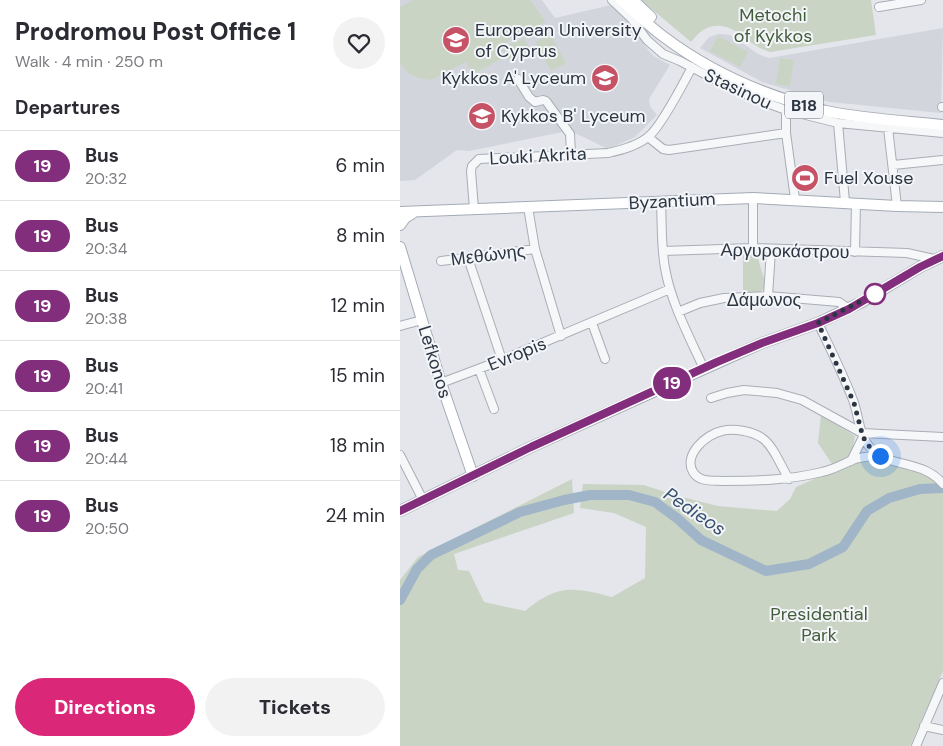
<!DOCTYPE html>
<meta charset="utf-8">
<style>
:root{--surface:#fff;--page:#f2f2f3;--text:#2b2b33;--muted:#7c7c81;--line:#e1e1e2;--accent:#db2777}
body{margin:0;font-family:"DM Sans",sans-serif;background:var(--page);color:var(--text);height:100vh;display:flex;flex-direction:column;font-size:19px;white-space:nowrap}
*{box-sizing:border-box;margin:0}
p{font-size:16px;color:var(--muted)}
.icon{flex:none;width:28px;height:28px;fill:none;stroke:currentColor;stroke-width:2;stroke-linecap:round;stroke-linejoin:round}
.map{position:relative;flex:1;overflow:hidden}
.side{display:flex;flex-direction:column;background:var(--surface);width:400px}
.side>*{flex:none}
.badge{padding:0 10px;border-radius:16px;font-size:18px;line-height:32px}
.you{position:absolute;width:25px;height:25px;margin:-12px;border:4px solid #fff;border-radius:50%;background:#1a73e8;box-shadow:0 0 0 8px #1a73e833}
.map>.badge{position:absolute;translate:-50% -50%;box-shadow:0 0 0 2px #fff}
h2{padding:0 15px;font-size:19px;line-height:45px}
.round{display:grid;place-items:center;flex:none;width:52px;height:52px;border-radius:26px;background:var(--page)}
.headline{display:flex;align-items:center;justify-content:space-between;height:85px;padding:0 15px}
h1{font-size:24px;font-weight:800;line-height:38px}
.action{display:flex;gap:10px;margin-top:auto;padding:10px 15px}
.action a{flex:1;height:58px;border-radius:30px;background:var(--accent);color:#fff;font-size:20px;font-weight:800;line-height:58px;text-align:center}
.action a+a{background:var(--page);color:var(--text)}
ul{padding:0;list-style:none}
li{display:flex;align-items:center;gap:15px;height:70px;padding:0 15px;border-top:1px solid var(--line)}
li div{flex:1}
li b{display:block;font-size:19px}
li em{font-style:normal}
li .badge{min-width:55px;font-weight:700;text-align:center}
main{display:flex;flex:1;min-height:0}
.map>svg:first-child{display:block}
.built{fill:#d2d6dc}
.green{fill:#c9d4c5}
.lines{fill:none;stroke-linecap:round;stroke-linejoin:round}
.river{stroke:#a1b5c8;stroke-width:10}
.minor-casing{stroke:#a9adb5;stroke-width:10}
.major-casing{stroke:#a4abb6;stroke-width:12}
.minor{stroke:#f6f7f9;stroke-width:8}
.major{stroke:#fff;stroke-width:10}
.line-casing{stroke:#fff;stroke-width:11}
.line{stroke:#832d7d;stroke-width:8}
.walk{stroke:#2c3542;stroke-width:5;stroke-dasharray:0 9}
.stop-dot{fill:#fff;stroke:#832d7d;stroke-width:2.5}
.labels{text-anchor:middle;stroke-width:4;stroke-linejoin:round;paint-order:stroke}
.shield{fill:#f3f5f8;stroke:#686f79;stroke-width:1}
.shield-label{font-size:16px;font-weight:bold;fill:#2c3542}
.park-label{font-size:18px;fill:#425d3b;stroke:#f3f5f8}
.poi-label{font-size:18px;fill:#2c3542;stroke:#f3f5f8;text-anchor:start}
.street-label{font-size:18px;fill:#2c3542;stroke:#f3f5f8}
.water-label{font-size:19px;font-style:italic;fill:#395473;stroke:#f3f5f8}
</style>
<main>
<section class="side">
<div class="headline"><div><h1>Prodromou Post Office 1</h1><p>Walk · 4 min · 250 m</p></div><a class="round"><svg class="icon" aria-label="heart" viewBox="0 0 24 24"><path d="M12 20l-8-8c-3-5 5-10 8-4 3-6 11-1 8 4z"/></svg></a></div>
<h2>Departures</h2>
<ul>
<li><span class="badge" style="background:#832d7d;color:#fff">19</span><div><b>Bus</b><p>20:32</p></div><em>6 min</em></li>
<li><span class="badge" style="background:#832d7d;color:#fff">19</span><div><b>Bus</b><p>20:34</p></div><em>8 min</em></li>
<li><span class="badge" style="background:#832d7d;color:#fff">19</span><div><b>Bus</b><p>20:38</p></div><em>12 min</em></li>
<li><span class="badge" style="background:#832d7d;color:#fff">19</span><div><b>Bus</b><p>20:41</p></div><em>15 min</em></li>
<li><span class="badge" style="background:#832d7d;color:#fff">19</span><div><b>Bus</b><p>20:44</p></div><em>18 min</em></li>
<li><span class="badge" style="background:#832d7d;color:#fff">19</span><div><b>Bus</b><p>20:50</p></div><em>24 min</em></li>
</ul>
<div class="action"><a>Directions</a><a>Tickets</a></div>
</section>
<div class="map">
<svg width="543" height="746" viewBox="0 0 543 746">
<rect width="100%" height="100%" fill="#e4e6eb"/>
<path class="built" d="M0 0H142L155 18 211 5 225 19 249 51 255 57 270 65 249 99 250 106 257 115 235 137 208 149 177 134 163 132 69 151 57 150 15 180 0 181Z
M543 28 541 113 429 102 362 82 300 48 309 37 318 34H324L330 35 360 55 369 58Z"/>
<path class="green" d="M13 0H130L146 22 98 47 103 58 73 74 66 62 31 80 18 78 8 73 0 63V7Z
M241 0H471L476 35 370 52C365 50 359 48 355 45 349 42 345 36 339 33 319 21 305 24 291 42Z
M150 34 166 63 151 71 135 42Z
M318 36 348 52 340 67 310 51Z
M124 38 130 49 108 60 102 48Z
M380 58 394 60 390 86 376 84Z
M343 253H357C358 261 365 280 366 286L359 294H343Z
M421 415 455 436 453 448 448 458 432 464 418 443Z
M475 455 543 476V671L510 746H0V580L18 557 172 479 174 513 54 554 58 570 69 571 84 602 125 611C158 584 173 587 212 597L245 578 246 527 214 513 180 508 183 484 244 485 274 495 318 506 377 511 390 499 396 487 446 465Z"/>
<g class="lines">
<path class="river" d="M0 600 17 569 31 555 120 512 164 500 190 495H229L255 502 278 519 301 540 366 571 409 564 443 547 467 511 489 498 520 489 543 488"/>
<g class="minor-casing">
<path id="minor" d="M212 0 231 18 247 40 263 54 280 61 331 88 364 102 386 110 438 123 543 133
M479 7 521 0
M118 79 129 97 135 102 143 100 146 101 170 134 171 154
M542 107H543
M386 110V133L395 199
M438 123 445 202
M488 128 497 206
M248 137 263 149 269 150 386 133
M493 165 543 160
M261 202C262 223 261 246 265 268 271 303 289 336 304 369
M128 207 135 249 161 336
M74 209 71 171 72 166 79 159 208 153C221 150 237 146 248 137 261 127 283 84 292 67
M353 248V198
M263 251 353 248 507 253 534 259
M455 252 456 203
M68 258 102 360
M41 261 135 249
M368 296 371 250
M278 312 300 303 324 298 368 296 439 302 449 309
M192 323 205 359
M418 323C430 348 443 374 453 400 460 418 458 439 475 452 496 468 524 461 543 484
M0 326 22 320
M79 369 94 409
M41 383 102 360 270 289
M311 398 327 393 344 390 377 393 402 400 462 433 543 437
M0 455 23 500
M451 461 463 437
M389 479C381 467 374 446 362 438 352 431 333 428 322 431 306 434 283 455 293 472 300 483 313 480 324 481 358 481 389 480 422 472 432 470 441 465 450 461 459 457 471 456 480 456
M524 726 543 730
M516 746 543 683"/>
</g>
<g class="major-casing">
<path id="major" d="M221 0C235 12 249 26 264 37 312 73 368 97 426 111 464 119 504 121 543 125
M233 0 251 17
M0 212 353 198 497 206 543 207
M0 225 5 218 13 213
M0 247 41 383 73 476
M0 511 131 447 304 369 362 343 418 323 462 302 520 267 543 256"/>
</g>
<use href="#minor" class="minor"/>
<use href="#major" class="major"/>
</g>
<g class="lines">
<g class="line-casing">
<path id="line" d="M0 511 131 447 317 362 362 343 418 323 449 309 520 267 543 256"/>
</g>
<use href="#line" class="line"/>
<path class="walk" d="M475 294 418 323 454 403 463 437 471 449 480 456"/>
</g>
<defs>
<g id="university-disc" transform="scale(1.4375)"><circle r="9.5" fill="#c65266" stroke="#f3f5f8"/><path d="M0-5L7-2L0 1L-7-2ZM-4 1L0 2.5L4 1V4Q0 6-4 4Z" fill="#fff"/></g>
<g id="school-disc" transform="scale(1.4375)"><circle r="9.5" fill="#c65266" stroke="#f3f5f8"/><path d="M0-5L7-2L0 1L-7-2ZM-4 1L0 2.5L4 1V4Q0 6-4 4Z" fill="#fff"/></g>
<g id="stadium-disc" transform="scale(1.4375)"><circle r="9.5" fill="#c65266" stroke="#f3f5f8"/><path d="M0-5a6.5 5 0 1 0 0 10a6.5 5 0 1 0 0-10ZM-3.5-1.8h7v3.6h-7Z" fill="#fff"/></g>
</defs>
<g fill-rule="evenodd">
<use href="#university-disc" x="56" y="40"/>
<use href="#school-disc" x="205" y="78"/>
<use href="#school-disc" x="82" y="116"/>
<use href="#stadium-disc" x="405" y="178"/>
</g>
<circle class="stop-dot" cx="475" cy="294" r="10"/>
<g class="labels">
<rect class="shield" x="385" y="91.5" width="38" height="27" rx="4"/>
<g class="shield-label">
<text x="404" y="111">B18</text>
</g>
<g class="park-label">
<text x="373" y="21">Metochi<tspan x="373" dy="21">of Kykkos</tspan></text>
<text x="419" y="620">Presidential<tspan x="419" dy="21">Park</tspan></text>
</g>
<g class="poi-label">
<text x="75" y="36">European University<tspan x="75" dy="21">of Cyprus</tspan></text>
<text x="186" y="84" text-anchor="end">Kykkos A' Lyceum</text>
<text x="101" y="122">Kykkos B' Lyceum</text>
<text x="424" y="184">Fuel Xouse</text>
</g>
<g class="street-label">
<text transform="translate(338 89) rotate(25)" y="6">Stasinou</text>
<text transform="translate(138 156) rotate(-3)" y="6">Louki Akrita</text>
<text transform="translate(272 201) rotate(-3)" y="6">Byzantium</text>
<text transform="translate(385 251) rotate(1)" y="6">Αργυροκάστρου</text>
<text transform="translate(88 255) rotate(-7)" y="6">Μεθώνης</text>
<text x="364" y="306">Δάμωνος</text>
<text transform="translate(117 354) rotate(-22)" y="6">Evropis</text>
<text transform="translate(35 362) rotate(73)" y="6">Lefkonos</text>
</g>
<g class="water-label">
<text transform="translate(295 511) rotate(34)" y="7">Pedieos</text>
</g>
</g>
</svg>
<div class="you" style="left:480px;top:456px"></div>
<b class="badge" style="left:272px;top:383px;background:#832d7d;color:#fff">19</b>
</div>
</main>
